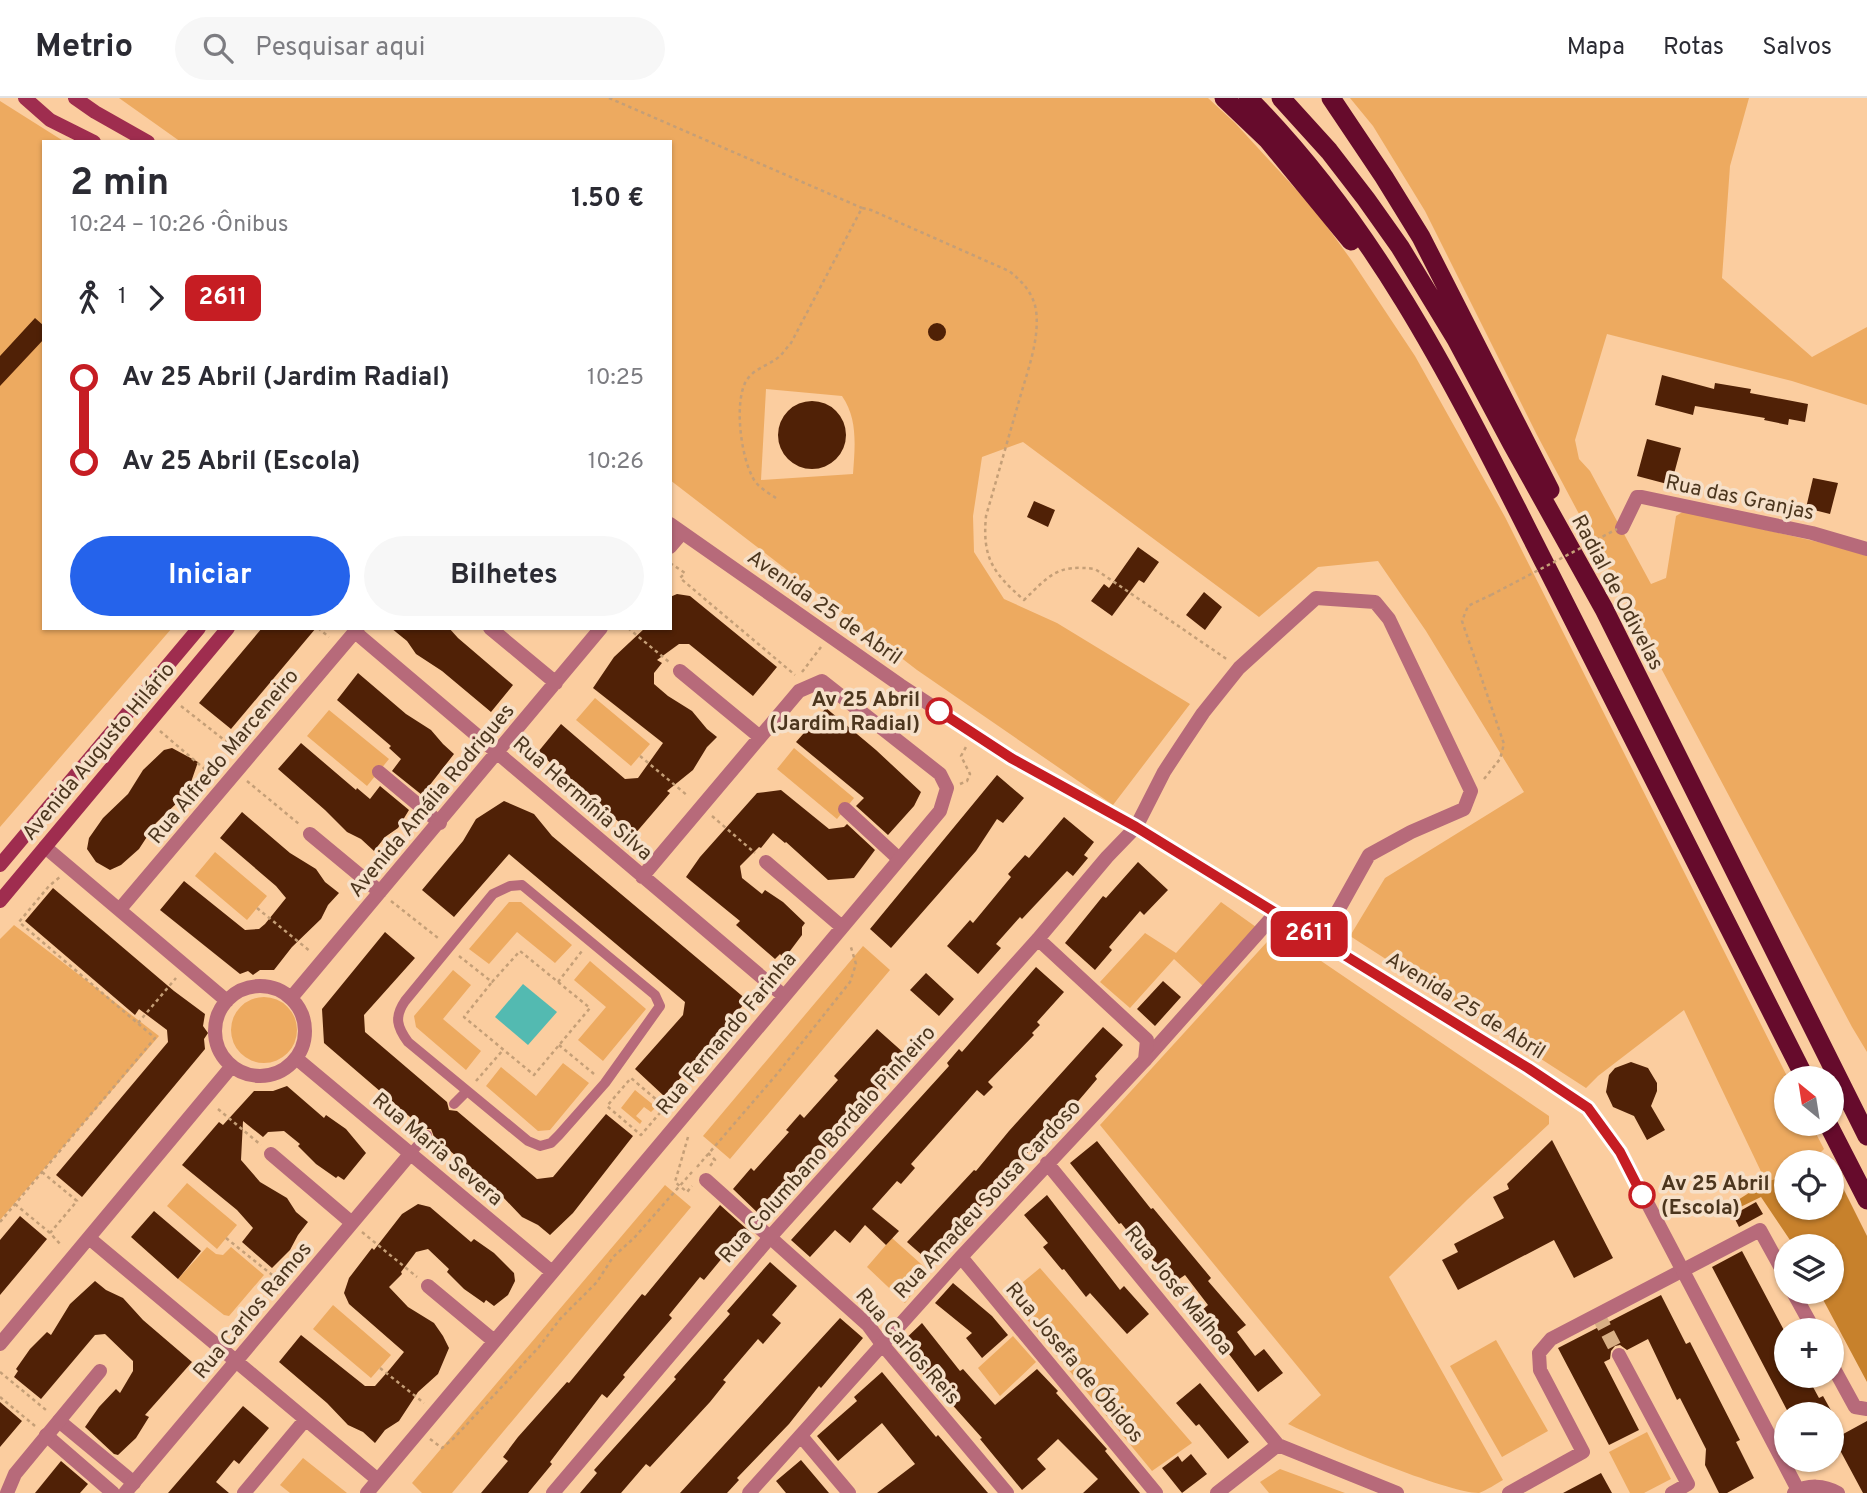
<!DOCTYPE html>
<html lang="pt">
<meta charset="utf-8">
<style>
:root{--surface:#fff;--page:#f7f7f7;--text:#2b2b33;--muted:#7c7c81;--line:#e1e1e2;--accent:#2563eb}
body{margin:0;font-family:Overpass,sans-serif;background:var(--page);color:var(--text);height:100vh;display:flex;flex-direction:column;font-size:26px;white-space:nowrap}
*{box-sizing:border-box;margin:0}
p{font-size:23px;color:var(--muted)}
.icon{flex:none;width:38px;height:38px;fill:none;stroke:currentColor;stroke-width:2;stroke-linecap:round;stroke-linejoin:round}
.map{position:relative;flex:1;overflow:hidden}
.sheet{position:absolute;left:42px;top:42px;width:630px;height:490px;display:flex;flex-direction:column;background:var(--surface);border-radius:0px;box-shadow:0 2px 5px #0004}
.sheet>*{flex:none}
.badge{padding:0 14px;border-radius:10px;font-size:24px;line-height:46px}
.needle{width:46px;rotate:330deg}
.fabs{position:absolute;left:1774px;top:968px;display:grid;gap:14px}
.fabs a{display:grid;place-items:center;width:70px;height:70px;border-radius:50%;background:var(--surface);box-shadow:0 2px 5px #0004;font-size:35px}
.map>.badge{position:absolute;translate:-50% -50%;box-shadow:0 0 0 4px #fff}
.legs{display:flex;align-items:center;gap:10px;height:77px;padding:0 28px;font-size:23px}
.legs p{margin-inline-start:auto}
.headline{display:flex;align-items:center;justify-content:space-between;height:119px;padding:0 28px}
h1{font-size:38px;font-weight:700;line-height:52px}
.action{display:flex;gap:14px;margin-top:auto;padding:14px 28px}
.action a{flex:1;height:80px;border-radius:42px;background:var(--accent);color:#fff;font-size:28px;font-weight:700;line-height:80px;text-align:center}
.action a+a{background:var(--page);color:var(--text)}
ul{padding:0 28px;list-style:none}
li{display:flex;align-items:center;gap:24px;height:84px;font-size:26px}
li i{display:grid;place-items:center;width:10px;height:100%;margin:0 9px;background:currentColor}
li i::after{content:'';width:18px;height:18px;margin:-9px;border:5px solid;border-radius:50%;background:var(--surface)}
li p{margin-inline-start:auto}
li:first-child i{background:linear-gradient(#0000 50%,currentColor 0)}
li:last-child i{background:linear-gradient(currentColor 50%,#0000 0)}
header{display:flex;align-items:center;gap:42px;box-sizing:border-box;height:98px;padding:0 35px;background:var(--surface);border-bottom:2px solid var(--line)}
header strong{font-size:33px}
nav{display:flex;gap:38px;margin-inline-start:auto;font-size:24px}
.search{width:490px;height:63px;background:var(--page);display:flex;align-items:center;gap:18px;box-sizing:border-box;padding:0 24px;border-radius:38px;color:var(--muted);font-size:26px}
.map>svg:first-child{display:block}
.green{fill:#edaa60;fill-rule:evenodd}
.forest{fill:#c7812c}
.water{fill:#53bab1}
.building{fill:#502106}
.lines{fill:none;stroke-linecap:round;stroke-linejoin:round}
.minor-tunnel{stroke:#d8af85;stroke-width:14;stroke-dasharray:14 7;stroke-linecap:butt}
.path{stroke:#c59f77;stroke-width:2.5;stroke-dasharray:3.5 3.5;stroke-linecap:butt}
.service{stroke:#b76a7a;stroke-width:10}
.pedestrian{stroke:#b76a7a;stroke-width:14}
.minor{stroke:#b76a7a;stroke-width:14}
.tertiary{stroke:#b76a7a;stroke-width:14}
.secondary{stroke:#9f2d4f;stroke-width:14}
.trunk{stroke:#660b2c;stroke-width:19}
.path-bridge{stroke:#c59f77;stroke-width:2.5;stroke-dasharray:3.5 3.5;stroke-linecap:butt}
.line-1-casing{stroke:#fff;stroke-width:16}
.line-1{stroke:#c61d23;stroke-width:10}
.stop-1-dot{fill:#fff;stroke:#c61d23;stroke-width:3.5}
.labels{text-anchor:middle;stroke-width:7;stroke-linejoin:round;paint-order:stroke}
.street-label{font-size:21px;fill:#4c361e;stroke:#f6e0c9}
.stop-label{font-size:21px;font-weight:bold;fill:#4c361e;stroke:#f6e0c9;text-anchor:end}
</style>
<header>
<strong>Metrio</strong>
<div class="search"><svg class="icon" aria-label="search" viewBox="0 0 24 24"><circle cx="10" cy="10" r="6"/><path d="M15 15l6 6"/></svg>Pesquisar aqui</div>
<nav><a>Mapa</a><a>Rotas</a><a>Salvos</a></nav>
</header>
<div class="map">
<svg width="1867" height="1395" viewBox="0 0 1867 1395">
<rect width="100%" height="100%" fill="#fbcd9f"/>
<path class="green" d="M119 0H1208L1235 25 1315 112 1352 163 1415 258 1505 419 1788 980 1787 1026H1811L1824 1051 1811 1064H1787V1077L1766 1084 1684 912 1598 978 1586 990 1350 838 1385 780 1524 694 1426 533 1378 463 1318 469 1259 519 1023 344 982 359 973 418 974 454 1004 501 1057 525 1190 606 1113 707 917 572 670 382V44H181ZM766 291 842 298C858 321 855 348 853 376L761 382Z
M1350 0H1749L1730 68 1722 180 1812 259 1867 229V307L1792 283 1607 236 1575 342 1579 361 1590 373 1651 486 1666 480 1676 418 1684 413 1840 449 1867 458V954L1852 929 1537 337 1425 113 1373 28Z
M0 3 65 44H44V530H172L0 729Z
M595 600 650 646 631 668 576 622Z
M329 612 389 661 367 688 307 638Z
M794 650 854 700 837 721 777 671Z
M215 754 267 798 247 822 195 778Z
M509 804H521L572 847 555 865 517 834 489 866 469 851Z
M1221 804 1256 829 1203 888 1174 861 1130 910 1100 884 1145 835 1176 855Z
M14 827 159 938 0 1122V841Z
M1277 833 1549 1018V1026L1468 1101 1389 1179 1503 1382C1496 1386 1487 1392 1479 1395 1447 1395 1322 1342 1288 1326L1321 1297 1100 1027Z
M863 848 890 872 730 1061 703 1038Z
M590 863 646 911 603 963 578 942 606 909 574 882Z
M453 872 471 887 443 921 481 953 466 972 416 929 414 918Z
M231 932a33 33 0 1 1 66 0a33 33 0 1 1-66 0Z
M563 965 589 985 550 1032 538 1033 486 988 501 969 536 998Z
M635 992 656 1009 651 1014 644 1009 636 1018 642 1023 640 1026 621 1010Z
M187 1085 237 1127 217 1151 167 1108Z
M665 1087 691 1109 452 1395H422L412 1385Z
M892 1140 930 1174 905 1205 867 1169Z
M207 1149 216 1156 223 1157 231 1149 264 1177 229 1218 224 1217 178 1181Z
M1040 1170 1192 1345 1152 1373 1007 1197Z
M333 1207 391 1257 371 1280 313 1231Z
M1013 1238 1036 1264 1000 1298 978 1270Z
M1496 1242 1548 1333 1502 1359 1450 1268Z
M1647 1334 1671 1381 1644 1395H1630L1609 1354Z
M303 1360 347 1395H290L280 1387Z
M1280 1371 1345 1395H1269L1260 1384Z"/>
<path class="forest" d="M1832 1068 1867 1138V1284L1819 1194H1832V1148H1794L1761 1099 1726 1116H1716L1766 1084 1787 1077V1110H1832Z"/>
<path class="water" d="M523 886 557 914 528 947 495 919Z"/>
<path class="building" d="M35 220 44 228V241L0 288V258Z
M928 234a9 9 0 1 1 18 0a9 9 0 1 1-18 0Z
M1662 277 1714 291 1715 285 1751 291 1750 295 1808 306 1805 324 1789 321 1788 327 1764 322 1765 320 1695 308 1693 317 1655 307Z
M778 337a34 34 0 1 1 68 0a34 34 0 1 1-68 0Z
M1647 341 1681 350 1671 387 1637 378Z
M1813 380 1838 385 1830 416 1806 410Z
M1034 403 1055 412 1048 429 1027 419Z
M1138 449 1159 464 1144 485 1139 482 1112 518 1091 503 1104 486 1109 490Z
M1204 494 1222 509 1205 532 1186 517Z
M677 496 690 498 777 569 753 598 689 546H679L657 562 662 565 654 575V586L668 598 692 613 707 631 717 639 707 649 693 672 667 693 670 695 634 737 538 654 561 626 625 681 638 680 663 645 593 590 614 559 645 530H670V499Z
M262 530H316L231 631 199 605Z
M391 530H449L458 540 513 587 491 614 442 573 416 556 407 543Z
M358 575 406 616 431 632 443 646 454 656 422 697 392 673 401 661 389 650 391 648 337 602Z
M826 610 876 652 921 694 914 708 888 737 856 708 864 700 796 644Z
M301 645 356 692 357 690 370 701 380 688 409 712 398 730 385 739 374 753 361 741 347 734 325 712 278 671Z
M172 650 198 664 191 684 180 702 156 725 139 751 121 767 110 772 96 764 87 751 89 740 103 720 128 696 143 672 164 652Z
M997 677 1024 700 1003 725 997 721 976 753 891 850 870 831Z
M781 692 829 731 844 729 847 726 875 752 854 780 828 782 786 744 785 745 773 735 761 750 759 749 740 768 742 780 762 796 765 792 783 804 805 825 802 829V837L784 861 780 856 775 861 736 827 740 823 686 779 700 759 757 695Z
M504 703 534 716 552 738 747 902 714 944 664 998 635 971 683 917 685 904 509 756 454 819 422 792 463 743 476 721Z
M242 714 290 755 316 771 325 784 339 795 328 807 321 821 292 849 274 872H260L253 877 248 873 240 876 160 812 184 783 245 832 259 831 265 826 286 800 276 788 220 740Z
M1064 719 1094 744 1084 757 1088 760 1073 778 1067 773 1022 821 1020 819 996 846 1001 850 978 876 947 848 970 822 973 825 1011 779 1008 776 1025 757 1029 760Z
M1138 764 1168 792 1144 817 1140 813 1109 849 1112 852 1095 872 1065 845 1103 798 1106 800Z
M53 790 174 893 205 916 203 928 208 935 204 941 205 951 82 1099 56 1077 168 944 167 932 139 911 135 917 25 823Z
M385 834 415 860 364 917 365 934 447 1004 449 1012 457 1013 537 1081 553 1079 606 1016 633 1038 573 1115 550 1137 538 1127 522 1119 501 1097 434 1039 431 1031H424L324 945 322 911Z
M1036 869 1064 894 1037 924 1040 927 1032 935 1034 937 988 984 993 989 984 998 977 992 911 1066 915 1070 901 1086 897 1083 872 1111 899 1133 886 1147 865 1127 850 1145 835 1132 810 1159 791 1142 949 968 947 965 959 951 962 954Z
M926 875 954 901 939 918 910 892Z
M1163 883 1181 899 1155 928 1137 911Z
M1103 929 1123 947 1095 978 1097 981 1034 1055 1030 1052 931 1165 907 1144 974 1072 976 1073 1009 1033Z
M877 931 905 956 881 983 884 985 865 1006 863 1004 829 1042 831 1044 781 1097 783 1099 764 1120 761 1118 733 1091 751 1070 754 1073 789 1034 786 1032 800 1016 804 1020 838 982 834 978Z
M1631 964 1648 970 1657 985V993L1651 1008 1665 1032 1647 1042 1634 1018 1613 1009 1606 994 1609 977 1615 970Z
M287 988 324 1020 326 1017 346 1031 366 1055 344 1082 338 1078 336 1080 316 1066 298 1048 300 1046 284 1033 268 1034 263 1039 243 1023 241 1062 260 1084 287 1100 296 1114 308 1124 298 1137 290 1152 272 1170 242 1144 253 1130 237 1112 182 1067 219 1024 223 1027 254 993H273Z
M1552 1042 1613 1160 1574 1180 1554 1142 1458 1192 1442 1162 1458 1154 1454 1146 1504 1120 1493 1099 1509 1091 1507 1086Z
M1097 1043 1151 1111 1153 1110 1211 1180 1208 1183 1246 1227 1237 1234 1255 1258 1264 1251 1283 1275 1258 1294 1222 1247 1195 1218 1208 1207 1185 1177 1172 1186 1149 1157 1147 1158 1121 1125 1119 1126 1070 1065Z
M1047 1097 1120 1192 1124 1188 1149 1216 1127 1236 1090 1195 1086 1199 1064 1171 1062 1172 1043 1149 1048 1145 1024 1117Z
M1756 1104 1763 1116 1739 1129 1733 1117Z
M418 1106 430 1109 471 1144 474 1141 494 1155 514 1175 515 1183 508 1197 494 1208 486 1202 484 1205 464 1191 447 1174 449 1171 428 1151 416 1154 401 1174 402 1176 389 1189 408 1209 434 1225 443 1238 449 1250 438 1276 418 1294 399 1323 385 1332 375 1345 363 1334 348 1327 327 1305 279 1264 301 1237 365 1288H375L390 1271 404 1254 349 1206 344 1195 349 1180 372 1150 374 1152 402 1116Z
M720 1107 749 1133 730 1154 728 1153 704 1182 700 1179 669 1217 672 1220 623 1277 625 1279 607 1300 602 1296 550 1364 552 1366 528 1395H481L508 1363 503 1359 518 1339 567 1284 569 1285 642 1196 645 1198Z
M154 1113 201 1153 178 1181 131 1139Z
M20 1118 47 1141 0 1197V1142Z
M1742 1153 1787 1238V1278H1807L1819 1300 1823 1298 1833 1316H1789L1712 1169Z
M770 1164 797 1188 772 1217 781 1225 763 1246 758 1241 723 1282 726 1284 710 1304 650 1369 646 1366 621 1395H580L597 1375 594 1372 676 1281 674 1279 730 1216 727 1213Z
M95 1183 106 1192 123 1200 143 1222 192 1264 145 1317 149 1319 136 1340 118 1357 114 1356 85 1329 99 1309 116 1291 120 1295 133 1273V1263L105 1236 95 1237 41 1301 14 1279 18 1273 16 1271 30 1251 47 1234 51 1237 70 1206Z
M953 1185 992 1218 1008 1237 982 1260 966 1240 972 1235 935 1205Z
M1661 1197 1686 1246 1690 1244 1740 1342 1736 1344 1754 1380 1727 1395H1719L1705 1367 1706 1351 1680 1300 1677 1302 1648 1241 1627 1252 1620 1247 1615 1248 1611 1253 1610 1261 1604 1264 1639 1332 1609 1347 1558 1250Z
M840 1220 863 1240 821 1290 819 1288 789 1326 737 1380 739 1382 727 1395H680Z
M922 1225 960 1273 963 1271 995 1307 1037 1271 1058 1293 1056 1295 1107 1351 1105 1353 1140 1395H1083L1098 1381 1058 1341 1037 1361 1046 1371 1022 1392 980 1341 982 1340 948 1302 946 1304 899 1247Z
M882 1274 936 1339 938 1337 988 1395H877L915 1366 882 1325 838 1363 817 1338 857 1303 854 1299Z
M1200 1285 1249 1344 1228 1361 1199 1326 1196 1328 1176 1305Z
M0 1304 22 1323 0 1349Z
M243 1308 269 1330 239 1366 234 1362 216 1384 229 1395H168Z
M1867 1323V1395H1863L1834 1341Z
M1191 1356 1207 1376 1182 1395 1162 1370 1178 1358 1182 1364Z
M801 1362 829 1395H786L776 1383Z
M61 1363 88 1386 80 1395H35Z
M1601 1375 1612 1395H1563Z"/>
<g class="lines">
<path class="minor-tunnel" d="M1598 1217 1619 1257"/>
<path class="path" d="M609 0 862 110
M776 400C767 394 756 388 752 378 741 357 734 305 746 283 755 269 769 268 780 258 784 254 787 249 791 245L862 110 871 112 1009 173C1022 183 1033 195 1036 212 1040 242 1027 274 1019 303 1008 341 997 380 986 418 982 460 993 475 1024 502 1050 477 1057 466 1095 471L1228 562
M670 465 685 475 680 480 795 577
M318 530 329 539
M628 530 669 564
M802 574 821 549
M181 608 237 652
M160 633 214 679
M640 658 688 698
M1484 681 1500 661 1504 646 1462 523 1468 508 1491 497
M247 683 299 726
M960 686 967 683 970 676 961 658 966 649
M712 718 755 755
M391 803 438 840
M257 810 311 854
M459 858 492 884 520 853 590 910 534 977 464 919 492 884
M558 884 582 853
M138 925 176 880
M559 947 594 976
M476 983 503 952
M665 1009 641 1037 607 1008 631 980 665 1009 667 1011
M218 1011 261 1047
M688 1039 675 1084 687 1094 692 1088
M708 1055 715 1062 710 1068
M697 1069 777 976 850 884 856 866 850 846
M42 1074 77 1103 50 1135 61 1147
M15 1106 50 1135
M0 1124 155 940 19 824 49 788 60 779
M362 1134 417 1179
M226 1140 281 1184
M380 1270 424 1305
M0 1274 46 1312
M0 1299 35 1328
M430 1341 442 1350 454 1340 539 1249 560 1221 597 1184 613 1159 634 1140 692 1074"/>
<path class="service" d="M522 787 655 897 660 908 605 985 559 1037 551 1045 540 1048 528 1043 408 944C397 929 394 919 405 903L493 796 510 788Z
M454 1006 467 993
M411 1055 427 1037"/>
<path class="pedestrian" d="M379 674 440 725
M845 711 899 761
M1145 962 1276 815
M706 1082 868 1227 882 1246
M59 1323 134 1385
M46 1337 113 1395"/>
<path class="minor" d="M1622 430 1637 399H1642L1812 435 1867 451
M670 449 682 435
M490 530 556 585
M355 534 784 898
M680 573 760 639
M310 736 380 794
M45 749 227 903
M766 764 842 829
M120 811 358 530
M215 933a45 45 0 1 1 90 0a45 45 0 1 1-90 0Z
M291 900 601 530
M296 960 552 1174
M271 1056 352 1125
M1047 1065 1278 1347 1397 1395
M89 1140 378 1382
M961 1159 1156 1395
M428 1188 494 1243
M1793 1194 1814 1232
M0 1246 232 968
M882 1246 1007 1395
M1619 1257 1688 1386 1672 1395
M1832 1267 1855 1309 1867 1311
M801 1338 849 1395
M7 1395 15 1376 100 1273
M125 1395 411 1055
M244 1395 305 1322
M367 1395 940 713 947 690 940 676 822 583 799 593 642 779
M553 1395 771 1138 1038 841 1107 759 1136 729 1164 674 1181 648 1203 615 1239 570 1316 500 1375 504 1389 521 1471 693 1464 711 1411 734 1369 757 1321 843
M749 1395 961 1159 1145 962 1147 942 1038 841
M1217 1395 1278 1347
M1509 1395 1583 1354 1540 1272 1539 1255 1551 1241 1760 1132 1787 1181"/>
<path class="tertiary" d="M670 426 900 587 1011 660 1136 729 1542 979 1588 1010 1620 1053 1798 1392
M1794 1395C1808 1386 1824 1387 1838 1395"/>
<path class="secondary" d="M25 0 50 22 94 44
M75 0 95 14 148 44
M0 767 199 530
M0 803 228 530"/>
<path class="trunk" d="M1224 0 1267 41 1351 143
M1248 0C1383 136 1460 299 1546 468 1633 638 1719 809 1805 980
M1281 0 1329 53 1366 101 1400 149 1456 241 1512 346 1604 511 1867 1038
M1331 0 1384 79 1421 139 1550 392
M1828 1026 1867 1102"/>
<path class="path-bridge" d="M1491 497 1617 431"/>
</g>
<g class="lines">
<g class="line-1-casing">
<path id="line-1" d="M939 613 1011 660 1136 729 1528 970 1588 1010 1620 1054 1642 1097"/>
</g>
<use href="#line-1" class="line-1"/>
</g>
<g class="stop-1-dot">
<circle cx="939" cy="613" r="12"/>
<circle cx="1642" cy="1097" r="12"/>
</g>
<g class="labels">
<g class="street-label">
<text transform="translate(1740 399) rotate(12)" y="7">Rua das Granjas</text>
<text transform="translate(1618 494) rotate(62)" y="7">Radial de Odivelas</text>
<text transform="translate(825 509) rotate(35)" y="7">Avenida 25 de Abril</text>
<text transform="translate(98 653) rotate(-50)" y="7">Avenida Augusto Hilário</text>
<text transform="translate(223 658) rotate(-50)" y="7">Rua Alfredo Marceneiro</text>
<text transform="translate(583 700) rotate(41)" y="7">Rua Hermínia Silva</text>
<text transform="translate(431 702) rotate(-50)" y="7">Avenida Amália Rodrigues</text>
<text transform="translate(1466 907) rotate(32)" y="7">Avenida 25 de Abril</text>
<text transform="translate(726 935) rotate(-50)" y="7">Rua Fernando Farinha</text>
<text transform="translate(827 1046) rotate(-48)" y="7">Rua Columbano Bordalo Pinheiro</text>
<text transform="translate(438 1051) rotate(40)" y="7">Rua Maria Severa</text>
<text transform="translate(987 1101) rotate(-47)" y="7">Rua Amadeu Sousa Cardoso</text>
<text transform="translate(1179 1192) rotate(51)" y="7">Rua José Malhoa</text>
<text transform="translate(252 1212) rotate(-50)" y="7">Rua Carlos Ramos</text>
<text transform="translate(908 1248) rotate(49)" y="7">Rua Carlos Reis</text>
<text transform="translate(1075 1264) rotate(50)" y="7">Rua Josefa de Óbidos</text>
</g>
<g class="stop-label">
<text x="920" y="608">Av 25 Abril<tspan x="920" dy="24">(Jardim Radial)</tspan></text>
<text x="1661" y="1092" text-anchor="start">Av 25 Abril<tspan x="1661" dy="24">(Escola)</tspan></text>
</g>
</g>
</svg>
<div class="fabs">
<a><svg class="needle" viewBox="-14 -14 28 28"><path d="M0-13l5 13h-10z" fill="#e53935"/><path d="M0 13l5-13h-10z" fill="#7c7c81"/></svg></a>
<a><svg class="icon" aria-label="locate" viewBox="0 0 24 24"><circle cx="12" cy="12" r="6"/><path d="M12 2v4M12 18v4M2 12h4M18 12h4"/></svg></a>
<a><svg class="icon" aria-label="layers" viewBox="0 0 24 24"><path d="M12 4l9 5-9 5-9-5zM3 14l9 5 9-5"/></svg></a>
<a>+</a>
<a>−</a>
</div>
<b class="badge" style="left:1309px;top:836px;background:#c61d23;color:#fff">2611</b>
<section class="sheet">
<div class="headline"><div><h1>2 min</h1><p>10:24 – 10:26 · Ônibus</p></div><b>1.50 €</b></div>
<div class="legs"><svg class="icon" aria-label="walk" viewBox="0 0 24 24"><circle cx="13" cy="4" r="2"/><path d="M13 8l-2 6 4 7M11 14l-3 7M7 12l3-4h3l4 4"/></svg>1<svg class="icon" aria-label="forward" viewBox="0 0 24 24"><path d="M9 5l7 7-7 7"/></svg><b class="badge" style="background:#c61d23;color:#fff">2611</b></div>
<ul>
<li><i style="color:#c61d23"></i><b>Av 25 Abril (Jardim Radial)</b><p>10:25</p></li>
<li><i style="color:#c61d23"></i><b>Av 25 Abril (Escola)</b><p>10:26</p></li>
</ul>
<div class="action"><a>Iniciar</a><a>Bilhetes</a></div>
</section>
</div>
